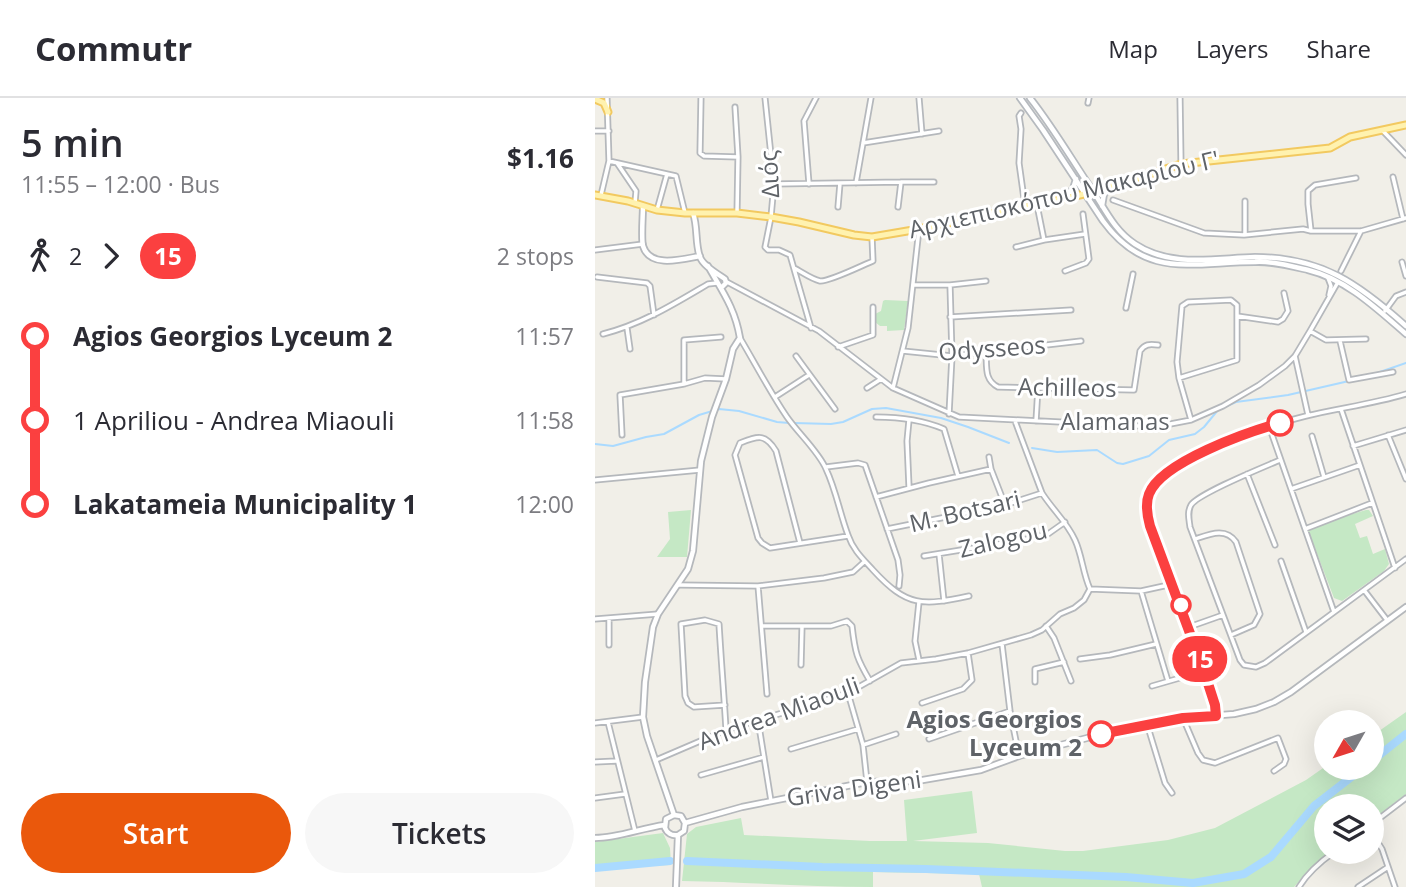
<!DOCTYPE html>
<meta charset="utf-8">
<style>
:root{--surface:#fff;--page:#f7f7f7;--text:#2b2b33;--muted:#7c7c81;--line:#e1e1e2;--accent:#ea580c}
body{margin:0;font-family:"Open Sans",sans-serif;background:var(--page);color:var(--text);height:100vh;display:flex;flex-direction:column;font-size:26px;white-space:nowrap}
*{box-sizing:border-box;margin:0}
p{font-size:23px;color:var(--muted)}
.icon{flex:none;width:38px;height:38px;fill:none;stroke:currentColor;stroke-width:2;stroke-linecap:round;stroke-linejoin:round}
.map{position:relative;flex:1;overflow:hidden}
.details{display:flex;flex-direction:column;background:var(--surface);width:595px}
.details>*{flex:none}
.badge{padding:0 14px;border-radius:23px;font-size:24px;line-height:46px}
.needle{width:46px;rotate:231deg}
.buttons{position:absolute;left:719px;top:612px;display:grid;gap:14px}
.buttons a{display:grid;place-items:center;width:70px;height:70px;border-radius:50%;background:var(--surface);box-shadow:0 7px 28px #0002;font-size:35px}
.map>.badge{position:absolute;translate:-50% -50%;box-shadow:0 0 0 4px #fff}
.legs{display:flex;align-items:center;gap:10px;height:77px;padding:0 21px;font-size:23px}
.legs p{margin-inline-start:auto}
.summary{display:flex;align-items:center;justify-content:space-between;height:119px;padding:0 21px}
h1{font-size:38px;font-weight:600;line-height:52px}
.button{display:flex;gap:14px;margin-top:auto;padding:14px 21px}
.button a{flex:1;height:80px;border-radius:42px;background:var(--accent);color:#fff;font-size:28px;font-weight:600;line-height:80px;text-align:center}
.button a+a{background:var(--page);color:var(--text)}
ul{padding:0 21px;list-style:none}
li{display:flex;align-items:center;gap:24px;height:84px;font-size:26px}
li i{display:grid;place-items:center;width:10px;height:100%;margin:0 9px;background:currentColor}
li i::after{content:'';width:18px;height:18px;margin:-9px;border:5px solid;border-radius:50%;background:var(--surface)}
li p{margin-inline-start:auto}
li:first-child i{background:linear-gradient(#0000 50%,currentColor 0)}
li:last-child i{background:linear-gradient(currentColor 50%,#0000 0)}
header{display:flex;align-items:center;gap:42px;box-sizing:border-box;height:98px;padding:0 35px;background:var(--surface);border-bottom:2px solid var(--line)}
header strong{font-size:33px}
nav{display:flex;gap:38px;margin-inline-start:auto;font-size:24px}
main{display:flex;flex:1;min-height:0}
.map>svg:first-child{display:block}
.green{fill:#c5e8c5}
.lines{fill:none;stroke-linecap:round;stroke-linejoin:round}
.stream{stroke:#aadaff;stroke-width:2}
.river{stroke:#aadaff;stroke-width:8}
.minor-casing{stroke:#b5b8bc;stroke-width:7}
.tertiary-casing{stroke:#b5b8bc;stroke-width:8}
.secondary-casing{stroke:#b6babf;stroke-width:8}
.primary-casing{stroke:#f2c960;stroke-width:9}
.minor{stroke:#fff;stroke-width:3.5}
.tertiary{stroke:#fff;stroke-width:4.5}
.secondary{stroke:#fff;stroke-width:4.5}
.primary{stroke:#fff2af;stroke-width:5}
.line-1-casing{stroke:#fff;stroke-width:16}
.line-1{stroke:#fb4040;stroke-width:10}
.stop-1-dot{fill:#fff;stroke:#fb4040;stroke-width:3.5}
.labels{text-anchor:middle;stroke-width:6;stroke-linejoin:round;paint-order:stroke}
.street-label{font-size:24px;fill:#5f6368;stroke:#fff}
.stop-label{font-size:24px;font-weight:bold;fill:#5f6368;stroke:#fff;text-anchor:end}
</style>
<header>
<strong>Commutr</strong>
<nav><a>Map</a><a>Layers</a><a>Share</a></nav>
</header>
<main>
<section class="details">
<div class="summary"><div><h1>5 min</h1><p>11:55 – 12:00 · Bus</p></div><b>$1.16</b></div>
<div class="legs"><svg class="icon" aria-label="walk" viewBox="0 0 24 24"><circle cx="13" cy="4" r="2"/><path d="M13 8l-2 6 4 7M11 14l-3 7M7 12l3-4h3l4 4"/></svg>2<svg class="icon" aria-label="forward" viewBox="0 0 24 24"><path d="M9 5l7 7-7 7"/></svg><b class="badge" style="background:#fb4040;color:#fff">15</b><p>2 stops</p></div>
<ul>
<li><i style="color:#fb4040"></i><b>Agios Georgios Lyceum 2</b><p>11:57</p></li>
<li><i style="color:#fb4040"></i><span>1 Apriliou - Andrea Miaouli</span><p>11:58</p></li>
<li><i style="color:#fb4040"></i><b>Lakatameia Municipality 1</b><p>12:00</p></li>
</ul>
<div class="button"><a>Start</a><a>Tickets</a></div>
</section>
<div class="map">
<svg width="811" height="789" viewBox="0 0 811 789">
<rect width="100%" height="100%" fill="#f1efe8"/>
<path class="green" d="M290 202 313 203 309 232 292 233V228H285L280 224V216L286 213 288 203Z
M96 412 92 459H62L75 441 73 414Z
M771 412H774L778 418 760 426 765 440 772 438 778 456 790 451 794 466 789 473 747 503 739 500 713 432 737 422Z
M811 614V696L777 722V709H732V754H735L718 768 699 789H387L384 776 278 774V789C215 789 151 784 87 783L92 736 101 729 146 720 149 737 275 743H312L309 702 377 693 382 735 318 743 393 745 470 753H488L573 742 620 730 711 682 731 668 732 670H777V638Z
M68 735 75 750 76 767 0 770V744Z"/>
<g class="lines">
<path class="stream" d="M782 275 811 265
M199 325 236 326 248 324 277 311 291 310 346 320 373 329 414 345
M0 346 18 348 51 339 69 336 104 317 124 311 144 313 182 324 194 325
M437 350 462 354 502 352 522 365 528 366 554 358 574 342 600 336 609 329 623 312 641 304 693 297 754 283"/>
<path class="river" d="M777 663 811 636
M92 763 227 769 331 771 531 779 598 785 649 776 676 759 719 708 768 670
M0 770 75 763"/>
<g class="minor-casing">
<path id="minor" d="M106 0 105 55 109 58 143 59
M170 0 179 86 176 119 170 149 173 152H184L195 157 216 230
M324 0 327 36
M585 0 586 66
M493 5 494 0
M140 9 143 59 142 115
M426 15 424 18 426 31 424 65 430 108
M0 33H14
M788 33 811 57
M268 45 344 33
M14 63 81 78 90 115
M22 65 41 93 40 105
M798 79 808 121
M261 85 276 0
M179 86 306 84H339
M214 86 209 23 221 0
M6 97 14 63 12 0
M518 102 609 135 649 137 708 131 716 133H766L811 120
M243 109 245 85
M303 109 306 84
M62 112 72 76
M716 133 713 106V93L720 87 761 80
M650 136V103
M449 142 490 136
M421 149 449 142 442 107
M0 152 48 146
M807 164 811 178
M199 170C207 174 216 181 225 183 234 184 268 167 278 163L277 139
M470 173 491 165 494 161 488 116
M746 173 766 133
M2 179 52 185 55 188 59 217
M733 180 736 188 734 197
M132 184 224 233 298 290 364 319 543 328H565L596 322 628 308 664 287 690 268 700 258 715 233 743 184
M318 187H355L391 183
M531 210 538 176
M790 213 801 198 811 194
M642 218 683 224 688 221 693 213 689 195
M355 219 476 212
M32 230 35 251
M715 233 731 242 771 241
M8 236C47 226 79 206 113 186L122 185
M145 240C161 267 175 294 192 319 203 335 224 354 231 371 241 392 245 416 253 437 258 452 268 461 278 472 312 509 327 508 374 498
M745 243 754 282 798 274
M243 249 278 237V209
M308 253 357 258 486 243
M391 254C392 269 389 282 403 289L539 292 545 253C550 246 554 246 563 247
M201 258 240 311
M700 258 713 317
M584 280 642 262V207L636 202 593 204 587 208 582 264 584 280 596 322
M89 286V242L126 239
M272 290 286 281
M298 290 313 230 324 131
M180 299 214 277
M746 311 800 470
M354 316 357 258 355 187
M281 319C303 319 328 322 349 331L363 378
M314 322 312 343 314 389
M420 323 447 395C457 411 472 424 480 442 487 457 488 476 495 491
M441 323 443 289
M674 328 739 514
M27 337 25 297 89 286 110 280 131 281
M793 337 811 381
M717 338 729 379
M758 348 811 332
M394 359 396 371
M685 362C669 369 604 395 596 407 592 414 594 421 595 429L645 562 649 567 661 569 670 565 811 461
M231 369 263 365 270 367 303 462 305 477 304 488
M652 376 680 447
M0 382 105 372
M696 391 765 367
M281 399 334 385 396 371 410 407
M292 431 410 407 447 395
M710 431 777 405
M600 441C615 436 631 429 641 444L665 516 659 527 636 537
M205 445 181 353C170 335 163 338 145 345L140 357 163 440 167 445 175 450 253 438
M344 456 349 503
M329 458 428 442 453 436 470 424
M686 463 711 534
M84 487 163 488 229 480 258 474 269 464
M163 488 172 596
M495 491 546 493 578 486
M769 492 792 522
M546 493 573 583
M324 504 320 543 324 562
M14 520V547
M0 521 63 516
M167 528H236L252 523 257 528C260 555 262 561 275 583
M451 528 459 540 476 583
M594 529 628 517
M407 546 415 613 424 658
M485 561 515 557 561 546
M206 567 207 529
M440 584V571L469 564
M557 588 609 573
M253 595 268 647 272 684
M327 605 368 591 377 582 373 555
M130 607 99 609 93 605 90 598 86 526 110 522 124 526C126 561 129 596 131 632
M621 618 620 607 609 573 555 428C553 417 550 406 554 396 560 379 579 369 594 362 632 342 670 328 711 318 744 310 778 306 811 296
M588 620 603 655 608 662 620 665 683 640 691 661 689 666 679 673
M163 622 176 703
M13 624 40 733
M0 625 48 619
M552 626 570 685 577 695
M334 641 415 613
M268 647 301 636
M196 651 263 631
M61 662 131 632 253 595 306 565 341 561 373 555 436 537 447 532 465 516 479 510 489 502 495 491
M0 664 21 663
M106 677 169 659
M0 700 30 696
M777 726 811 700
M777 735 787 751 800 789
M704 789C713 774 725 764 739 754
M763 789 793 769"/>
</g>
<g class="tertiary-casing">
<path id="tertiary" d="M48 108C48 117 46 140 48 148 55 171 88 161 105 158
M98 115C103 129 100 146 105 159 108 168 123 176 130 181L131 185 127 189
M79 717 52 638 48 619 50 584 58 529 63 516 93 471 98 453 106 363 117 319 131 281 138 251 145 240C140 210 127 193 113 168
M79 717 71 721 70 730C72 735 77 738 83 737
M79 717 86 718 90 725
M90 725 147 709 272 684 322 683 386 672 424 658 511 635 588 620 639 616 661 611 679 604 696 594 811 509
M83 737 89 733 90 725
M0 740C24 740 46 730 70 727
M81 789 83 737"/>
</g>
<g class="secondary-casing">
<path id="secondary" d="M425 0 448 32 508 123C551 182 597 164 660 164 677 163 696 168 713 172 751 181 782 211 811 236
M435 0C458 29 477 62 498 93 511 113 520 133 540 146 576 170 620 160 660 159 727 159 764 186 811 228
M469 99 478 91 481 81
M507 108 509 96 516 89"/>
</g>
<g class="primary-casing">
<path id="primary" d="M0 1 9 5 13 14
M0 97 33 103 62 112 90 115H142L176 119 204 124 259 137 277 139 324 131 499 94 586 66 735 50 755 39 811 27"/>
</g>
<use href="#minor" class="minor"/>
<use href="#tertiary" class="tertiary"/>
<use href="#secondary" class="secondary"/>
<use href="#primary" class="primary"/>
</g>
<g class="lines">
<g class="line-1-casing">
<path id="line-1" d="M506 636 588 620 621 618 620 607 609 573 555 428C552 417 550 406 554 396 566 364 653 334 685 325"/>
</g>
<use href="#line-1" class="line-1"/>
</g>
<g class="stop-1-dot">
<circle cx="685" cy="325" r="12"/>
<circle cx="586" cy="507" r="9"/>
<circle cx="506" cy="636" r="12"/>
</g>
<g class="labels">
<g class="street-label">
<text transform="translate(175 76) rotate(-93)" y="8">Διός</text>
<text transform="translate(469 97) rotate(-13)" y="8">Αρχιεπισκόπου Μακαρίου Γ'</text>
<text transform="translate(397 251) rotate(-4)" y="8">Odysseos</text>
<text transform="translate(472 290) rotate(1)" y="8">Achilleos</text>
<text x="520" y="332">Alamanas</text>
<text transform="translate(370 414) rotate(-13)" y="8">M. Botsari</text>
<text transform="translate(408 442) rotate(-13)" y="8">Zalogou</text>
<text transform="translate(184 616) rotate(-20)" y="8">Andrea Miaouli</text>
<text transform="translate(259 691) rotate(-8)" y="8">Griva Digeni</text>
</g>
<g class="stop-label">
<text x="487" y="630">Agios Georgios<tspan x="487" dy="28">Lyceum 2</tspan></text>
</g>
</g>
</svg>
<div class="buttons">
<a><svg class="needle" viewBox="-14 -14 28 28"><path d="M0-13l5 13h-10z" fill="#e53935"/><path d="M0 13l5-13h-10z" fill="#7c7c81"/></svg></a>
<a><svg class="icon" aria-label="layers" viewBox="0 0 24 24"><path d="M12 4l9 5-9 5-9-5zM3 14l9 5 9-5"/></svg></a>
</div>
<b class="badge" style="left:605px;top:561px;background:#fb4040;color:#fff">15</b>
</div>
</main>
